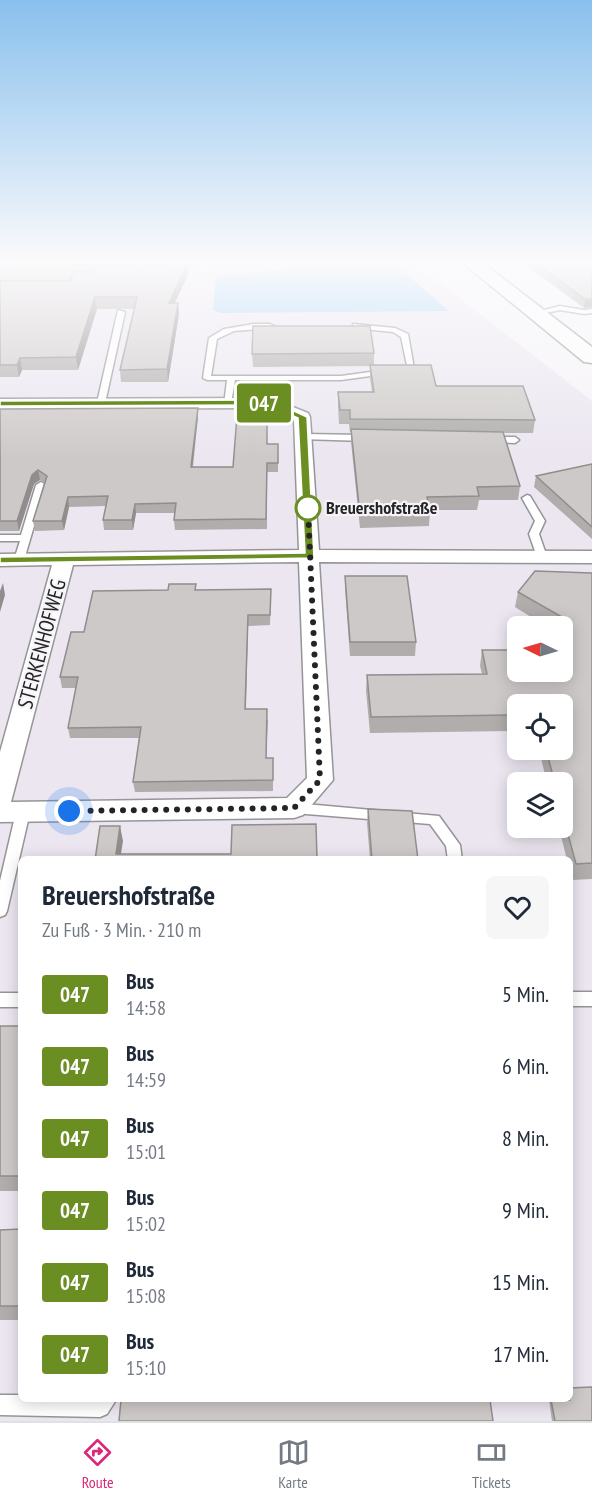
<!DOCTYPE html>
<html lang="de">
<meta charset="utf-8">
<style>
:root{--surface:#fff;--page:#f6f6f7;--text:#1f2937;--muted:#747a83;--line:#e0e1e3;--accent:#db2777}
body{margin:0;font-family:"PT Sans Narrow",sans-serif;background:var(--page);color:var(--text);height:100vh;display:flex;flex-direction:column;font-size:22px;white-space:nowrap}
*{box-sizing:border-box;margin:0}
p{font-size:20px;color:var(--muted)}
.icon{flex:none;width:33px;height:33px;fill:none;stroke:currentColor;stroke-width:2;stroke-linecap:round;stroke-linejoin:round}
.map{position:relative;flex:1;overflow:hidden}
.side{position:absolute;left:18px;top:856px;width:555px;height:546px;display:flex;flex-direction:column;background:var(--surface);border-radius:9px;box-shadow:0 3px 15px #0003}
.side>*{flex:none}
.badge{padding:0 12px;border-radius:4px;font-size:21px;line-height:39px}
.needle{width:39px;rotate:275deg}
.controls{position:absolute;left:507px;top:616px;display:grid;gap:12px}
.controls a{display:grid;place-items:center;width:66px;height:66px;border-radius:9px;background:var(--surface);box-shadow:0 3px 15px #0003;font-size:30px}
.you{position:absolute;width:30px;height:30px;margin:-15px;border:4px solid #fff;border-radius:50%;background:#1a73e8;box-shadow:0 0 0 9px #1a73e833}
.map>.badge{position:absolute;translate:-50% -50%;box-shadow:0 0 0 3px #fff}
.round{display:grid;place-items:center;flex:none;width:63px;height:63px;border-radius:9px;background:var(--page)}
.overview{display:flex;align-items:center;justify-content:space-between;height:102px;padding:0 24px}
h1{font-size:28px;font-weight:600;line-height:45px}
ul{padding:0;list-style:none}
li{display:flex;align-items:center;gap:18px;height:72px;padding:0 24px}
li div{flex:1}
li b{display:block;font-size:22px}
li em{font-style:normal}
li .badge{min-width:66px;font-weight:700;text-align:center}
.dock{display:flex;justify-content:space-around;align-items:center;height:84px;border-top:2px solid var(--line);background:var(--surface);font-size:16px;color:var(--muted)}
.dock a{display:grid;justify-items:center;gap:3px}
.dock .current{color:var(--accent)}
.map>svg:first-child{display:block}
.built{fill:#ebe6f0;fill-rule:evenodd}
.green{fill:#b9d9ab}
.water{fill:#9cd2f5}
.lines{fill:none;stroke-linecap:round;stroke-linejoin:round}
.lane-casing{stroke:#959497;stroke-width:3}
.street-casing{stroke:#959497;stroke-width:3}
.secondary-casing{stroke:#959497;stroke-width:3}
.lane{fill:#fff;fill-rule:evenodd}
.street{fill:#fff;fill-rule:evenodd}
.secondary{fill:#fff;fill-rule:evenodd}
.wall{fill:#b0adac;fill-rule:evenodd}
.shaded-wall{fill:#908d8c}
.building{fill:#cdc9c8;stroke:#908d8c;stroke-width:1.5}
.line{fill:#6b8e23;stroke:#fff;stroke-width:1.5}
.walk{stroke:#242425;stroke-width:6;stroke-dasharray:0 10.8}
.stop-dot{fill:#fff;stroke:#6b8e23;stroke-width:3}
.labels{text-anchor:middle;stroke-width:4.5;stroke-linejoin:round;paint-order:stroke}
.far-stop-label{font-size:18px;font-weight:bold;fill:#242425;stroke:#f6f4f8;text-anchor:start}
.street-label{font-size:21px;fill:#242425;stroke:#f6f4f8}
</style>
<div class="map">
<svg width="592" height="1421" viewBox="0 0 592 1421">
<rect width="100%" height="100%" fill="#f6f4f8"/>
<path class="built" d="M296 259H409L592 401V1421H0V287ZM518 627H562V672H518ZM518 705H562V750H518ZM518 783H562V828H518ZM21 860H570V1400H21Z"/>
<path class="green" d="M64 259H187L195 269 0 287V264Z"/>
<path class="water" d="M389 259 449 311 221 313 213 310 216 278 219 276Z"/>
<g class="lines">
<g class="lane-casing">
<path id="lane" d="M560 306 584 310 592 309V313L584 314 560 310 536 315 532 313Z
M118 310 125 312 105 403 101 405 97 403Z
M254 324H270L274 326 270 328 234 331 217 339 211 376H341L385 370 389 372 385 374 341 380H235L231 403 224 405 227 380H207L203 378 209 338 224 329Z
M353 324 395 328 408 334 415 374H402L398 372 408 370 401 337 393 332 353 328Z
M304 434 365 435 369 438 365 441 301 439V435Z
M491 437H515L519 440 515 443 488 442 487 440Z
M41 482 46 485 24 560 19 563 15 562 14 560 20 541H0V535H21L36 485Z
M527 495 530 496 545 521 539 534 547 557 546 559H538L537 557 529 534 535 521 522 498Z
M294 803 439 816 460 845 462 860H448L446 846 430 824 294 813 289 811 287 808 289 805Z
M23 807 28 809 30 812 7 911 5 915 0 917V881L16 812 18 809Z
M570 992H592V1006H570Z
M0 993H21V1007H0Z
M0 1395H21V1400H116L107 1414 100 1417 0 1415Z"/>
</g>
<g class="street-casing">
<path id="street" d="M270 398 308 413 310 417 319 550 592 551V563L319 562 333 780 303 815 294 818 0 822V752L52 565 0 566V554L299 550 294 420 267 408 0 409V399ZM299 562 307 778 287 798 11 802 73 565Z"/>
</g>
<g class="secondary-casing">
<path id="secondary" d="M458 259H478L592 347V363L584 362Z"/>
</g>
<use href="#lane" class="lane"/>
<use href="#street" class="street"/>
<use href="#secondary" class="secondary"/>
</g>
<path class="wall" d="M527 259H585L592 264V307L584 308 526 265Z
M188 275 175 303H178L179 314 168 382H121L120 370 134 309H97L78 370H22L19 377H0V281H70Z
M374 353V365L535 420 533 433H503L520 486 518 500H479L477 510H430L429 526 360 528 351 442V432H350L349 424H339L338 406V392H372L370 378V366L253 367 252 354Z
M0 409 198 417 193 467H233L267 444H278V472H267V529L175 530 174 520 175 513H136L133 530H104L103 520 106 506 69 507 64 530 35 531 33 521 44 483 40 480 34 484 19 531H0Z
M592 464V539L534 487 536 476Z
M592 573V879L572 880 570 873V860H567L559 828H562V783H547L539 750H562V705H518V731L370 733 366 691 367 675 482 674 480 666 482 650H513L510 637 513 622H539L515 607 518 592ZM518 627 562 672H518Z
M345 576 416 642 415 656H350L345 589Z
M196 584V590L271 589 270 625 248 626 246 709 268 720 266 758H273V791L135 792 133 782 139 738H70L68 728 76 688H62L60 677 168 590Z
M368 809 418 860H370L367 823Z
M0 1026H21V1191H0Z
M21 1229V1320H0V1230Z
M549 1400H570L592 1421H552Z"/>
<path class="shaded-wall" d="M187 264 188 275 169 314V303Z
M95 297 97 309 78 370 76 357Z
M585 299H592V307L584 308Z
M178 303 179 314 168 382 167 369Z
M20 358 22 370 19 377 17 365Z
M198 408V417L191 477V467Z
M38 470 40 480 34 484 19 531 17 521 32 475Z
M68 497 69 507 64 530 62 521Z
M135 504 136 513 133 530 132 520Z
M3 583 5 595 0 612V591Z
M248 615V626L245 720V709Z
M120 826 123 841 120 860 116 854Z"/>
<path class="building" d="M530 259H585L592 264V299H585Z
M187 264 169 303H178L167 369 120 370 137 297H95L76 357 20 358 17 365H0V281H70L73 272H94L95 266Z
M253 326H370L374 353 252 354Z
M370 365H431L436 386H523L535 420 350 419V410H340L338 392H374Z
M198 408 191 467H233L237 416H267V444H278V463H267L266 519 174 520 176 503 135 504 132 520H103L108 496 68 497 62 521H33L47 476 38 470 32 475 17 521H0V409Z
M351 429 503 432 520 486 477 487 479 496 427 497 430 513 360 515Z
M592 464V527L536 476Z
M535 571 592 573V863L576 864 562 812V783H555L546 750H562V705H518V715L371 717 367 675 487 674 482 650H518V672H562V627H518V640L513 622 569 621 518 592Z
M345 576H407L416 642H350Z
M169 584H196L195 590 271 589 270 615H248L245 709H267L266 758H273V780L133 782 141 727 68 728 78 677H60L71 632H84L93 591 168 590Z
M368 809 412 811 418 860H372Z
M316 824 317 860H95L100 826H120L116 854H231L232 825Z
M0 1026H21V1176H0Z
M21 1229V1306H0V1230Z
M592 1387V1421H555L551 1400H570V1388Z
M121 1400H490L493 1421H119Z"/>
<linearGradient id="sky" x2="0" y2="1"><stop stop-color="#89c0ed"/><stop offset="0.57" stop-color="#fbfafc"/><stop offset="1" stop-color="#fbfafc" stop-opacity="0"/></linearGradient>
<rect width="592" height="458" fill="url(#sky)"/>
<path class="line" d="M270 400 307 417 314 558 0 563V557L305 553 298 418 269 405 0 406V401Z"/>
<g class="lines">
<path class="walk" d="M69 811 294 808 320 780 308 508"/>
</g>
<circle class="stop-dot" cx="308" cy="508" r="12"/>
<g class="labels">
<g class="far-stop-label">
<text x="326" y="514">Breuershofstraße</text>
</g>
<g class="street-label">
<text transform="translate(42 644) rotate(-75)" y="7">STERKENHOFWEG</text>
</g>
</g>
</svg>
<div class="controls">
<a><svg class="needle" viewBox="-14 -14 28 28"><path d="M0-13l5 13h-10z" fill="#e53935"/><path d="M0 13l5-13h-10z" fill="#747a83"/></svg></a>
<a><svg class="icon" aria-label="locate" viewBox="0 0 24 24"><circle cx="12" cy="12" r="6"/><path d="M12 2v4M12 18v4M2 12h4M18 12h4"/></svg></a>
<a><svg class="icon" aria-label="layers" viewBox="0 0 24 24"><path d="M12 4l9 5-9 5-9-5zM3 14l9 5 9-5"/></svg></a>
</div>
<div class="you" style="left:69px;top:811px"></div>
<b class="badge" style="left:264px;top:403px;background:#6b8e23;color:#fff">047</b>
<section class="side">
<div class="overview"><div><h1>Breuershofstraße</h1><p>Zu Fuß · 3 Min. · 210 m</p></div><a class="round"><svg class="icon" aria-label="heart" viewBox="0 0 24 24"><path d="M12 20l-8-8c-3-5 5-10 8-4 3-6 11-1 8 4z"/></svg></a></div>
<ul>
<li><span class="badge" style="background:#6b8e23;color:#fff">047</span><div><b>Bus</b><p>14:58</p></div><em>5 Min.</em></li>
<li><span class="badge" style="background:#6b8e23;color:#fff">047</span><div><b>Bus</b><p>14:59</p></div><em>6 Min.</em></li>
<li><span class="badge" style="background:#6b8e23;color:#fff">047</span><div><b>Bus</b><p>15:01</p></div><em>8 Min.</em></li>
<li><span class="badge" style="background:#6b8e23;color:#fff">047</span><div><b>Bus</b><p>15:02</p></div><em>9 Min.</em></li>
<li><span class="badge" style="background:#6b8e23;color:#fff">047</span><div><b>Bus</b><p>15:08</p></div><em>15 Min.</em></li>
<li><span class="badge" style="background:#6b8e23;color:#fff">047</span><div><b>Bus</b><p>15:10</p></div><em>17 Min.</em></li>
</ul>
</section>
</div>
<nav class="dock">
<a class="current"><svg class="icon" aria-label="directions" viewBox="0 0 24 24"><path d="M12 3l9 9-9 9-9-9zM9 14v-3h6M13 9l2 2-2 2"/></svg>Route</a>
<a><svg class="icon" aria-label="map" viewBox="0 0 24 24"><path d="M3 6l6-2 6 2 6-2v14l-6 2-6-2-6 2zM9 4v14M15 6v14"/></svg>Karte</a>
<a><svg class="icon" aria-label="tickets" viewBox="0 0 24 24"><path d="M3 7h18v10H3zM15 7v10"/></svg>Tickets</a>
</nav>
